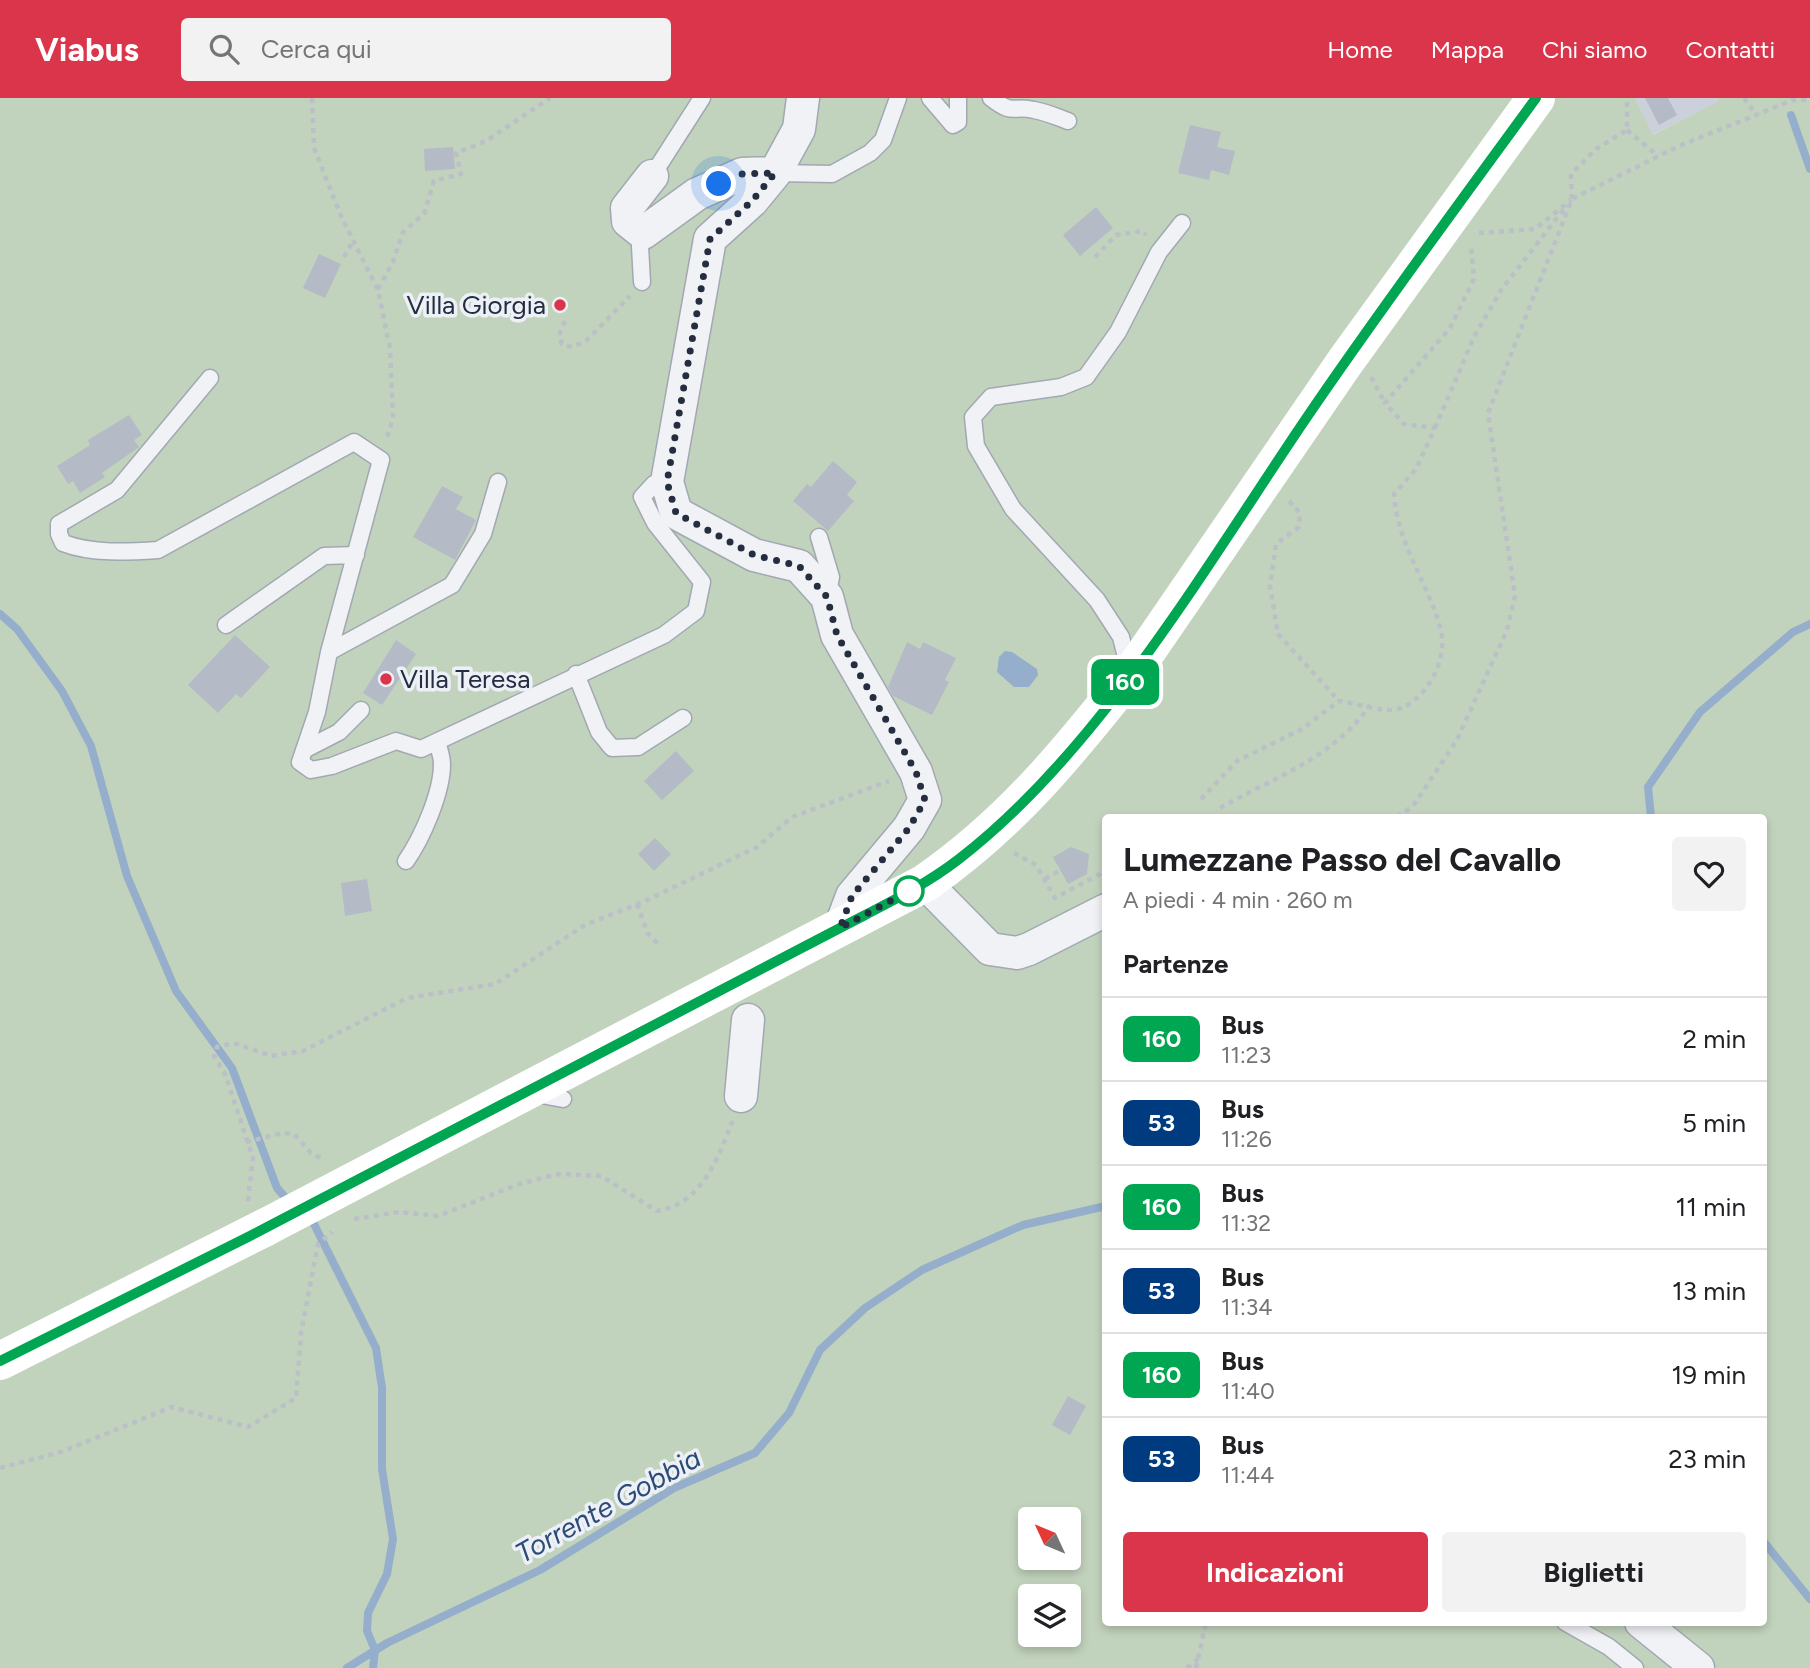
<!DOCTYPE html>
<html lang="it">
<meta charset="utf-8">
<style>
:root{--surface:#fff;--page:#f2f2f2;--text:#202124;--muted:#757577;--line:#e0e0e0;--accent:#da354a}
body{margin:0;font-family:Figtree,sans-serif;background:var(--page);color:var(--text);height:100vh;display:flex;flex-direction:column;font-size:26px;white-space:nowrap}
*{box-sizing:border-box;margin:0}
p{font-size:23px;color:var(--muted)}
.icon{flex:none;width:38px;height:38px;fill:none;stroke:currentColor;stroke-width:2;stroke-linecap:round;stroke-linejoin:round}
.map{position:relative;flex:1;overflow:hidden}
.side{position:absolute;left:1102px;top:716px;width:665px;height:812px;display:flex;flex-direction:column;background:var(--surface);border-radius:7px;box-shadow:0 4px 10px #0003}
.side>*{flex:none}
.badge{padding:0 14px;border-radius:10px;font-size:24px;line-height:46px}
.needle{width:46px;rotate:314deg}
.controls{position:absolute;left:1018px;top:1409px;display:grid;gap:14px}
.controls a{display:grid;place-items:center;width:63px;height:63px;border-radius:7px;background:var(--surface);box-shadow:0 4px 10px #0003;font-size:35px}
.you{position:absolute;width:35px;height:35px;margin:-18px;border:5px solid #fff;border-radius:50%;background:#1a73e8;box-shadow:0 0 0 10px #1a73e833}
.map>.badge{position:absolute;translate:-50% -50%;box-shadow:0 0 0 4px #fff}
h2{padding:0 21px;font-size:26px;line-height:63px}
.round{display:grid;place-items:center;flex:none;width:74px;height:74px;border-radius:7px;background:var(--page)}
.overview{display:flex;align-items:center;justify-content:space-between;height:119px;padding:0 21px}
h1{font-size:33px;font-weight:700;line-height:52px}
.action{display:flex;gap:14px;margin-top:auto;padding:14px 21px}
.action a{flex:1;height:80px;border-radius:7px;background:var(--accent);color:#fff;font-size:28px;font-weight:700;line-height:80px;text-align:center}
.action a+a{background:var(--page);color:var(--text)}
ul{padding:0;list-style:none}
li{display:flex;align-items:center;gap:21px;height:84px;padding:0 21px;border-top:2px solid var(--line)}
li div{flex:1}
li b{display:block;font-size:26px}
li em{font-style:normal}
li .badge{min-width:77px;font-weight:700;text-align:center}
header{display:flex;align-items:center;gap:42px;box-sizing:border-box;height:98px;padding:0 35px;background:var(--accent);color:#fff}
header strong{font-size:33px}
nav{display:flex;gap:38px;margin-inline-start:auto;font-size:24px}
.search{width:490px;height:63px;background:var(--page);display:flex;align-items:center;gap:18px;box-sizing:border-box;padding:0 24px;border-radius:7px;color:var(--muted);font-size:26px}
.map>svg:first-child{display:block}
.built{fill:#cbd0db}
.green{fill:#c2d3bd;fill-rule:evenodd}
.water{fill:#94aecc}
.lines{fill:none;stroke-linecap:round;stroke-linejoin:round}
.stream{stroke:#94aecc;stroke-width:8}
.building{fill:#b4bac6}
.lane-casing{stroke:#a2a8b2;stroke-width:19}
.street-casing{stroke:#a2a8b2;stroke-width:35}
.path{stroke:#bbbfc7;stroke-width:4.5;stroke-dasharray:5 5;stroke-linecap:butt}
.lane{stroke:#f0f2f6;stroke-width:16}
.street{stroke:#f0f2f6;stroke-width:32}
.secondary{stroke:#fff;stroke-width:38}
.secondary-bridge{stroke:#fff;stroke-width:38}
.line-casing{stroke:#fff;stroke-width:16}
.line{stroke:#00a651;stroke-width:10}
.walk{stroke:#252e40;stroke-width:7;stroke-dasharray:0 12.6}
.poi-dot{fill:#da354a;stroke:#edf0f6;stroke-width:2.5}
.stop-dot{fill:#fff;stroke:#00a651;stroke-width:3.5}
.labels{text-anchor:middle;stroke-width:7;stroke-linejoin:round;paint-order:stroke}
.poi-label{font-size:26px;fill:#252e40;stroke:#edf0f6;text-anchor:end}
.water-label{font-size:28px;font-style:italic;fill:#2c4c78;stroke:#edf0f6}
</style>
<header>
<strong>Viabus</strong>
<div class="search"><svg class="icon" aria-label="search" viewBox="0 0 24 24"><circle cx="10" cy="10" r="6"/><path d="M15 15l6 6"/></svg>Cerca qui</div>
<nav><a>Home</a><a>Mappa</a><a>Chi siamo</a><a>Contatti</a></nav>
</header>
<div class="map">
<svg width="1810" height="1570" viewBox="0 0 1810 1570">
<rect width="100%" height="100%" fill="#dde1e8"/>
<path class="built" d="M1635 0H1718L1720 3 1652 37Z"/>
<path class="green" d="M0 0H1635L1653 37 1719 3 1718 0H1810V1570H0ZM1106 719H1764V1524H1106ZM1031 1421H1069V1460H1031ZM1031 1498H1069V1536H1031Z"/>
<path class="water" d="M1005 553 1012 554 1037 571 1038 577 1029 589H1014L997 574 999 559Z"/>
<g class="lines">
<path class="stream" d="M1791 17 1810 71
M0 516 17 531 62 593 91 648 127 778 176 893 232 970 277 1090 291 1106
M1651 719 1648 689 1700 614 1793 534 1810 526
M307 1118 313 1124 376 1250 382 1290V1371L393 1441 387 1476 368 1515 367 1533 375 1552 373 1570
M1764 1444 1810 1501
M347 1570 387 1545 540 1472 674 1390 755 1355 789 1315 820 1252 865 1210 922 1172 1023 1127 1106 1108"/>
</g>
<path class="building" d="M1645 0H1668L1677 17 1659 27Z
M1190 27 1221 34 1217 49 1235 53 1229 77 1211 72 1209 82 1178 75Z
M453 49 455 71 425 73 424 51Z
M1096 109 1113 130 1080 158 1063 137Z
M319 156 341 166 325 200 303 190Z
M129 317 142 337 134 342 139 349 102 375 105 379 80 395 73 383 68 386 57 368 90 347 88 342Z
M833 363 857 384 847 397 854 403 828 433 793 403 807 386 811 389Z
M442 388 463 399 456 411 476 422 455 462 413 439Z
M235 537 270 569 241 600 236 596 218 615 188 587Z
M396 542 416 556 382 607 363 595Z
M907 544 920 551 923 544 956 560 945 582 949 584 932 617 893 598 888 589Z
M676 653 694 673 662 702 644 683Z
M655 740 671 756 654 773 638 756Z
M1071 749 1089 756 1087 776 1068 786 1053 759Z
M367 781 372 813 345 818 341 785Z
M1068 1298 1086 1308 1070 1337 1052 1327Z"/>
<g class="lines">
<g class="lane-casing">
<path id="lane" d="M930 0 953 27 958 24V0
M991 0C1014 18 1012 7 1034 12 1046 14 1057 19 1068 23
M775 75 832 76 870 55 883 42 898 0
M652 78 702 0
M642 184 640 148 643 135
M210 280 117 392 59 426V436L63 445C92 456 127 454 158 452L354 344 381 362 329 554 317 614 300 664 311 672 332 668 396 643 421 651 664 537 696 513 702 484 655 425 642 399 654 386 667 384
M819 439 831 479 827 499
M226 527 324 458 356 457
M329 554 452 487 483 436 498 384
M1129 571 1121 539 1097 502 1013 411 976 348 973 319 991 299 1061 289 1086 279 1118 234 1159 154 1182 125
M576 576 599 634 612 650 638 649 683 620
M304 652 339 634 361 612
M406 763C422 740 442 695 442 666 442 659 439 650 437 644
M536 996 563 1001
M1565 1524 1609 1549 1635 1570"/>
</g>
<g class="street-casing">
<path id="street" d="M803 0 799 31 775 75 752 103 710 141 667 384 676 415 754 457 799 468 827 499 837 537 916 674 925 702 909 730 852 798 840 830
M652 78 627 110 628 123 643 135 697 96 742 76 775 75
M925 785 990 851 1017 855 1029 851 1106 812
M741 998 748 922
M1641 1524 1698 1570"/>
</g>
<path class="path" d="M312 0 314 50 341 118 378 192 390 250 393 319 387 340
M1744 0 1756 17
M1627 32 1658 58
M1572 101 1571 76 1596 51 1627 32V0
M1479 135 1535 131 1571 102
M344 159 353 143
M1095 159 1116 137 1143 133 1146 137
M378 191 393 164 403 134 424 116 434 83 461 76 456 55 486 43 550 0
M565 223 559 237 562 246 572 249 586 243 630 198
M1371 279 1385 305
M1435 330 1474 239 1501 192 1564 111
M1289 403 1300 415 1299 429 1276 446 1270 488 1278 536 1339 603
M1201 701 1237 663 1302 631 1339 603C1355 605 1383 615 1398 611 1426 603 1448 562 1441 533 1429 485 1397 447 1394 396L1416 371 1435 330 1404 326 1385 305 1450 230 1474 181 1471 148
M1220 710C1273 680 1335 659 1370 607
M1397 719 1413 708 1457 642 1507 532 1515 498 1488 315 1572 101 1679 48 1793 2H1810
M1014 755 1036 767 1055 800 1100 776 1106 768
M1045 781 1061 772
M637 806 648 836 660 848
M246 1044 283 1035 294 1036 311 1055 325 1062
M248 1103 253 1060 225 976 214 958 217 949 234 945 271 958 303 953 407 900 495 886 585 827 643 804 757 749 792 719 889 683
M354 1121 399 1114 438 1118 519 1086 558 1076 601 1078 657 1113C702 1106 718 1060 733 1022
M0 1370 61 1354 172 1309 248 1329 296 1300 301 1235 318 1146 332 1134
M1187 1570 1198 1561
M1196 1570 1206 1524"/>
<use href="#lane" class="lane"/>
<use href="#street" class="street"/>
<path class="secondary" d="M415 1051 925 785C1012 725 1071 651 1136 569
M0 1263 266 1129"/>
<path class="secondary-bridge" d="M1136 569 1345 264 1536 0
M266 1129 415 1051"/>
</g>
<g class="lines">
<g class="line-casing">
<path id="line" d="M0 1263 248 1139 840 830C880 809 923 789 959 761 1099 653 1206 468 1305 322 1379 213 1458 107 1536 0"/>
</g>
<use href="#line" class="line"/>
<path class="walk" d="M719 86 742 76 775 75 752 103 710 141 667 384 676 415 754 457 799 468 827 499 837 537 916 674 925 702 909 730 852 798 840 830 909 793"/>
</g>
<g class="poi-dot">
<circle cx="560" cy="207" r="7"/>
<circle cx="386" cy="581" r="7"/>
</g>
<circle class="stop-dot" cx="909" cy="793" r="14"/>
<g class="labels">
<g class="poi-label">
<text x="546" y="216">Villa Giorgia</text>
<text x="400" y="590" text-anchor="start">Villa Teresa</text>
</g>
<g class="water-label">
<text transform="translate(608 1407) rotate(-29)" y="10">Torrente Gobbia</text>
</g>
</g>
</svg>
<div class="controls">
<a><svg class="needle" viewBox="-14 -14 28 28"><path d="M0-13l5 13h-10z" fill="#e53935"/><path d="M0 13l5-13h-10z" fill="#757577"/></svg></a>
<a><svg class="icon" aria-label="layers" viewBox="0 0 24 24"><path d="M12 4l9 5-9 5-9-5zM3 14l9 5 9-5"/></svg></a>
</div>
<div class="you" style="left:719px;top:86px"></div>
<b class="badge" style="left:1125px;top:584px;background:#00a651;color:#fff">160</b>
<section class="side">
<div class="overview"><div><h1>Lumezzane Passo del Cavallo</h1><p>A piedi · 4 min · 260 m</p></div><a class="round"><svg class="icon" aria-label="heart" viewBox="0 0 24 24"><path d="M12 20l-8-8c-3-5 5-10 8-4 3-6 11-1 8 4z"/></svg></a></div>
<h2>Partenze</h2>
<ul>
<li><span class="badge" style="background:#00a651;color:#fff">160</span><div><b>Bus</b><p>11:23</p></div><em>2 min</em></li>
<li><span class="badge" style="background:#003b80;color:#fff">53</span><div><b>Bus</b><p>11:26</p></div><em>5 min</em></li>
<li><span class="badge" style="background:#00a651;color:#fff">160</span><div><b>Bus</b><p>11:32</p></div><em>11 min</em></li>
<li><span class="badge" style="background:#003b80;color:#fff">53</span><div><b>Bus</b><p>11:34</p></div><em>13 min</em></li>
<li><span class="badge" style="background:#00a651;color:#fff">160</span><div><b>Bus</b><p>11:40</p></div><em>19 min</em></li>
<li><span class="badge" style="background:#003b80;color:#fff">53</span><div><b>Bus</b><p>11:44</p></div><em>23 min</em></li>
</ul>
<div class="action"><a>Indicazioni</a><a>Biglietti</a></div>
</section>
</div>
